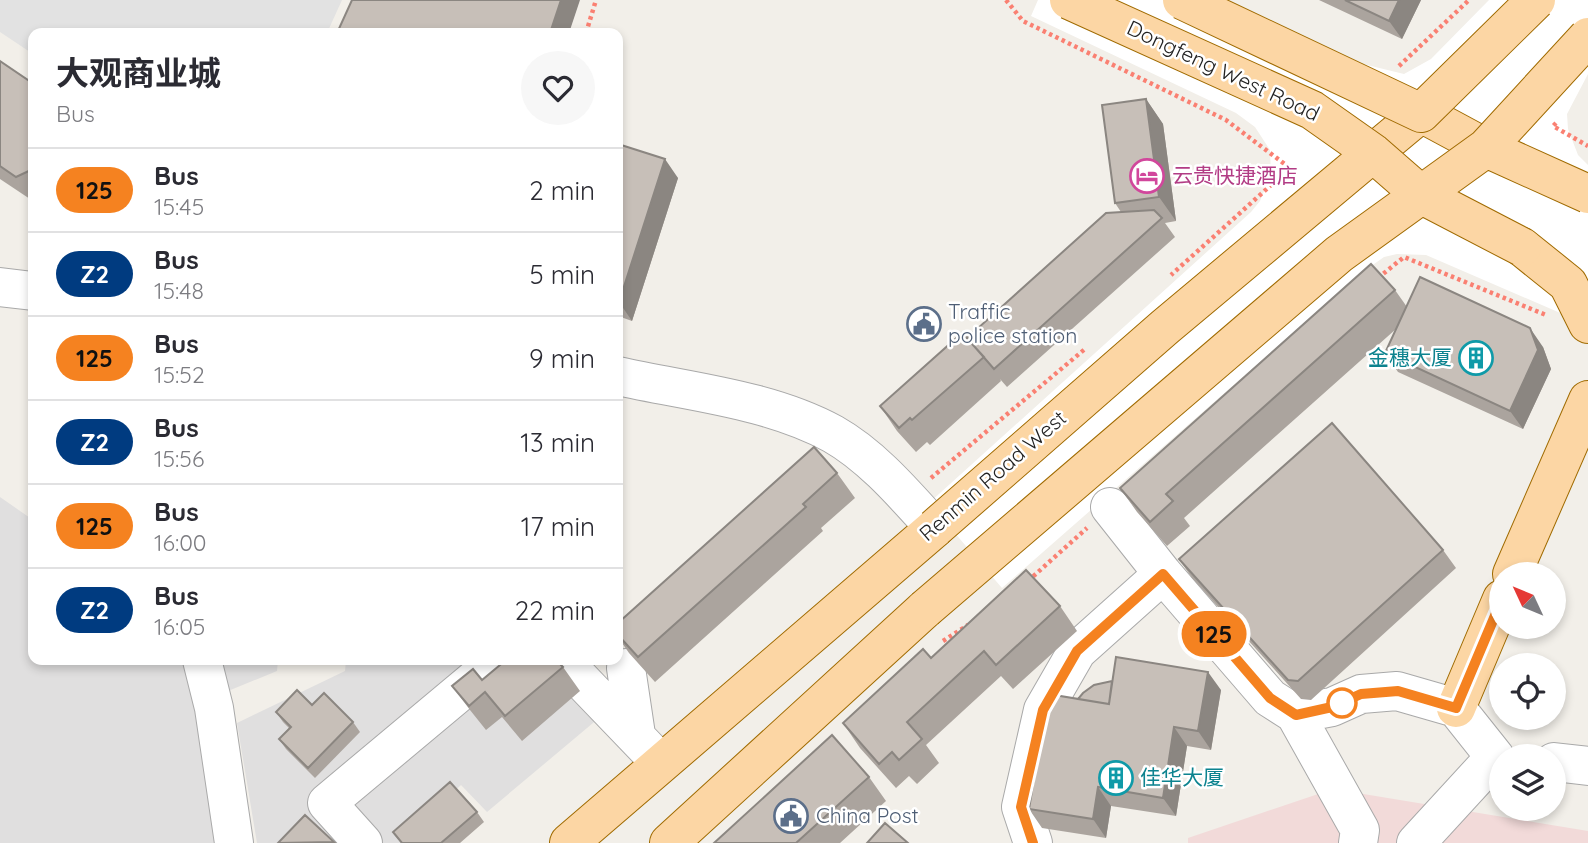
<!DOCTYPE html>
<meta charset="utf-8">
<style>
:root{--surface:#fff;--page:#f7f7f7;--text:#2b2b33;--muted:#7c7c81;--line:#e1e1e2}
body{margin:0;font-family:Quicksand,"Noto Sans SC",sans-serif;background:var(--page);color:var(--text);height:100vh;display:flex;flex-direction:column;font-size:26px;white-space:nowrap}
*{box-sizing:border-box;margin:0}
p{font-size:23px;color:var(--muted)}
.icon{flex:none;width:38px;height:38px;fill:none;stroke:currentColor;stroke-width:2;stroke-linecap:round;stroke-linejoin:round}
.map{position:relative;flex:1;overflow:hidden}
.details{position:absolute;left:28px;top:28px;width:595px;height:637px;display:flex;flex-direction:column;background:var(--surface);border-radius:14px;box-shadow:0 4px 10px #0003}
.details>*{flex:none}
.badge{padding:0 14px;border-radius:23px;font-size:24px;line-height:46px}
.needle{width:46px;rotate:314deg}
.fabs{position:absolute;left:1489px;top:562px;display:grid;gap:14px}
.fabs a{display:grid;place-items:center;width:77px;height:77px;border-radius:50%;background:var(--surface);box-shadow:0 4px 10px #0003;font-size:35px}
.map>.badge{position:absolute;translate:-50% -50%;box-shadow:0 0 0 4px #fff}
.round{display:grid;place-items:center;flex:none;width:74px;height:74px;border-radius:37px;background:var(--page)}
.head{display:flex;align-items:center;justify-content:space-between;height:119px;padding:0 28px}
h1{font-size:33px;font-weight:700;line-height:52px}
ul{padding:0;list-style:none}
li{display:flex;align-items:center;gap:21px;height:84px;padding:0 28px;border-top:2px solid var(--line)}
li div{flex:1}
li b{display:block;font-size:26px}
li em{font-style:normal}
li .badge{min-width:77px;font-weight:700;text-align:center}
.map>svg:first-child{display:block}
.residential{fill:#e0dfdf}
.commercial{fill:#f2dad9}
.parking{fill:#e2e2e2}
.pier{fill:#fff}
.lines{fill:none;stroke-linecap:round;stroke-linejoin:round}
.minor-casing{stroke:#a9a9a9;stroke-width:40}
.major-casing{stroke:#a06b00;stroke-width:40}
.path{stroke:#fa8072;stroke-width:4.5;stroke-dasharray:3.5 3.5;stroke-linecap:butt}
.minor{stroke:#fff;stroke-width:38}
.major{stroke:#fcd6a4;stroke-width:38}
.major-bridge-casing{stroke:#a06b00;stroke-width:40;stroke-linecap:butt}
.major-bridge{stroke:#fcd6a4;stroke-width:38}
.wall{fill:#aba49e}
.shaded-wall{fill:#8b8681}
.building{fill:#c7bfb8;stroke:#8b8681;stroke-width:2}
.line-casing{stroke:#fff;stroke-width:16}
.line{stroke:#f58220;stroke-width:10}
.stop-dot{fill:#fff;stroke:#f58220;stroke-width:3.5}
.labels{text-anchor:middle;stroke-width:5;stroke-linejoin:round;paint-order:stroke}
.street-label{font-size:21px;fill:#222;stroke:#fff}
.hotel-label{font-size:21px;fill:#b23c85;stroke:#fff;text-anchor:start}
.service-label{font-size:21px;fill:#4e5e75;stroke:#fff;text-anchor:start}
.culture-label{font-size:21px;fill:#0d838f;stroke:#fff;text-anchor:end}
</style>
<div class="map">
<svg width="1588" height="843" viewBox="0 0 1588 843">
<rect width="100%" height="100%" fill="#f2efe9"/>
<path class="residential" d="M0 497 33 520V660H278L277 671 211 698 243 843H0Z
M346 660H584L618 702 487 812 461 785 400 843H257L237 723 345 671Z"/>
<path class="commercial" d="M1333 789 1588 831V843H1188V838Z"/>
<path class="parking" d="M0 0H342L327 33H33V54L0 32Z"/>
<path class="pier" d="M1038 0H1224L1363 64 1404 74 1431 59 1489 0H1588V74L1567 114 1568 129 1578 155 1588 165V325L1426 255 1397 254 1384 257 1360 274 1002 588 929 503 1251 212 1260 201 1271 174 1270 150 1255 127 1236 113 1031 16Z"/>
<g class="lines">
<g class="minor-casing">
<path id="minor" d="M0 287 33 291
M618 376C689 392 769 399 833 434 872 456 905 495 935 528
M1110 507 1163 574 1270 698 1295 714 1332 707 1361 694 1397 691 1456 708 1495 757
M202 660 214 708 234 843
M562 660 660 762
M626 668 636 735
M1295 714 1360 830 1358 843
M1554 762 1588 766
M363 843 327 803 498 660
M1033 843 1021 807 1043 710 1077 651 1163 574
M1416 843 1495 757"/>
</g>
<g class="major-casing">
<path id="major" d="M1373 153 1421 113 1486 148
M1522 247 1568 284 1588 324
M1512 574 1588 400
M1456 708 1502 599
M569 843 935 528
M669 843 925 609"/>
</g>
<path class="path" d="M1006 0 1023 21 1226 120 1290 168 1171 275
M586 33 596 0
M1399 66 1469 0
M1556 123 1553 126 1588 146
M1378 278 1404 257 1546 315
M931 478 1085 349
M1028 581 1087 528
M943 641 968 625"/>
<use href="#minor" class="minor"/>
<use href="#major" class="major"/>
<g class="major-bridge-casing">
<path id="major-bridge" d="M1069 0 1312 110 1373 153 1420 194 1522 247
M1182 0 1421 113 1536 0
M1486 148 1588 194
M935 528 1165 327 1373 153
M925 609 1339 254 1486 148 1588 37"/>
</g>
<use href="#major-bridge" class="major-bridge"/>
</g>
<path class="wall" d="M1319 0H1421L1402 39Z
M0 61 31 82 33 81V201L0 179Z
M1146 99 1163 124 1176 221 1165 223 1175 237 1007 387 1000 379 1001 381 930 445 927 442 916 452 897 431 880 406 967 338 1121 212 1115 203Z
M618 144 678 178 632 321 618 316Z
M1395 290 1407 307 1543 347 1551 369 1523 429 1398 372 1385 353 1396 329 1184 518 1190 526 1167 546 1137 512 1120 488Z
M837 473 855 498 821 528 823 531 655 682 629 653 618 637V623Z
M1443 550 1456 568 1311 700 1301 699 1192 578 1179 559Z
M1060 606 1077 631 1013 689 1001 676 926 745 939 763 917 784 909 776 896 788 860 748 843 723 931 658Z
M563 667 580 691 522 741 502 717 486 730 470 710 452 686 482 680Z
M1221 690 1211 750 1187 746 1176 816 1111 806 1106 838 1042 828 1029 809 1078 699Z
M312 705 353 722 360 732 315 778 286 749 279 739 289 728 283 722 276 712Z
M869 777 886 801 840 843H714Z
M477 812 484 822 460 843H401L393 832Z"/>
<path class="shaded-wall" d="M561 0H580L569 33H550Z
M1399 0H1421L1402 39 1389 21Z
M1146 99 1163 124 1176 221 1159 197Z
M665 159 678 178 632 321 619 302Z
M1530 328 1543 347 1551 369 1523 429 1510 411Z
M1208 672 1221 690 1211 750 1198 731Z
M1174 727 1187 746 1176 816 1163 798Z
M1098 787 1111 806 1106 838 1093 819Z"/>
<path class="building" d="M352 0H561L550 33H337Z
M1345 0H1399L1389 21Z
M0 61 31 82 33 81V169L16 177 0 166Z
M1146 99 1159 197 1115 203 1102 105Z
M618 144 665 159 619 302H618Z
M1154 210 1162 218 994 369 967 338 1106 213Z
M1371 264 1395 290 1166 494 1173 501 1150 522 1120 488Z
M1420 277 1530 328 1538 350 1510 411 1385 353Z
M962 333 984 357 912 420 910 418 899 428 880 406Z
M1332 423 1443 550 1298 681 1288 680 1179 559Z
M814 447 837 473 803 504 806 507 638 657 618 635V623Z
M1026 570 1060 606 996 665 984 651 907 722 922 739 899 760 892 752 879 764 843 723 923 649 931 658Z
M1116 657 1208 672 1198 731 1174 727 1163 798 1098 787 1093 819 1029 809 1048 694 1109 704Z
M506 660H556L563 667 505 716 485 692 469 706 452 686 473 669 482 680Z
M1112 681 1109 704 1078 699 1083 693 1094 685Z
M297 690 312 705 324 693 353 722 308 768 279 739 291 727 276 712Z
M832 735 869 777 796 843H714Z
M450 782 477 812 441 843H402L393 832Z
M305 815 334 842 278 843Z
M885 823 908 843H867Z"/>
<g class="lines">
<g class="line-casing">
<path id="line" d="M1033 843 1021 807 1043 710 1077 651 1163 574 1270 698 1296 715 1332 707 1361 694 1398 691 1456 708 1502 599"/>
</g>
<use href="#line" class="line"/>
</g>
<defs>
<g id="hotel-ring" transform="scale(1.75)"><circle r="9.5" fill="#fff" stroke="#d1479c" stroke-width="1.5"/><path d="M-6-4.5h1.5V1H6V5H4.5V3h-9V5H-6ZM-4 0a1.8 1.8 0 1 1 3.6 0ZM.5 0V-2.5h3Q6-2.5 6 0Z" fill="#d1479c"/></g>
<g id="civic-ring" transform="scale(1.75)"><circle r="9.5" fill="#fff" stroke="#5c6f8a" stroke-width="1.5"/><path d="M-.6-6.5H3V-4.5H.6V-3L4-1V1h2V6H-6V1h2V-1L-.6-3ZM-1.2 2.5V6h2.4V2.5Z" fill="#5c6f8a"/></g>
<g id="building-ring" transform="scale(1.75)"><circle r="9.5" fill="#fff" stroke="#0f9aa8" stroke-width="1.5"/><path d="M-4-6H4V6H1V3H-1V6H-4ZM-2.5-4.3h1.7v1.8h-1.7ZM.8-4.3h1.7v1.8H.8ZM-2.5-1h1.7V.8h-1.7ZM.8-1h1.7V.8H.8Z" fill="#0f9aa8"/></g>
</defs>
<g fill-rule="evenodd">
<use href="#hotel-ring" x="1147" y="176"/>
<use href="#civic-ring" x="924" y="324"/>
<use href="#building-ring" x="1476" y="358"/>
<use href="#building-ring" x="1116" y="778"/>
<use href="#civic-ring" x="791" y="816"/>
</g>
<circle class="stop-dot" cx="1342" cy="703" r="14"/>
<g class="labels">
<g class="street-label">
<text transform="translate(1223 71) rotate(25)" y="7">Dongfeng West Road</text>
<text transform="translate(993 476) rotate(-41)" y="7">Renmin Road West</text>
</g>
<g class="hotel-label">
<text x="1172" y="183">云贵快捷酒店</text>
</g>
<g class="service-label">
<text x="948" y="319">Traffic<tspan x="948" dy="24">police station</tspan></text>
<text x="816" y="823">China Post</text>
</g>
<g class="culture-label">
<text x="1452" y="365">金穗大厦</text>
<text x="1140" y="785" text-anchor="start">佳华大厦</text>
</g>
</g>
</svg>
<div class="fabs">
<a><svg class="needle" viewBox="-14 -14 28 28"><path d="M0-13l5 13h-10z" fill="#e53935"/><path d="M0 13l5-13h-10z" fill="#7c7c81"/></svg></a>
<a><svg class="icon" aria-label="locate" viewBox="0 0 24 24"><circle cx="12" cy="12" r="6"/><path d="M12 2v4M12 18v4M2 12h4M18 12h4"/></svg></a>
<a><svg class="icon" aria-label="layers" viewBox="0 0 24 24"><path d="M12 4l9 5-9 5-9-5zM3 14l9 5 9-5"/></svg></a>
</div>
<b class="badge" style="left:1214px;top:634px;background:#f58220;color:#111">125</b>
<section class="details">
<div class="head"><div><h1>大观商业城</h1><p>Bus</p></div><a class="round"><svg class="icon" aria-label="heart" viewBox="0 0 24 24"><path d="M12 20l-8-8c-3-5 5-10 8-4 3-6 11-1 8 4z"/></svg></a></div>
<ul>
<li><span class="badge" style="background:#f58220;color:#111">125</span><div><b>Bus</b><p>15:45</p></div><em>2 min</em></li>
<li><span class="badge" style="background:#003b80;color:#fff">Z2</span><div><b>Bus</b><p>15:48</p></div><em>5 min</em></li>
<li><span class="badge" style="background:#f58220;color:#111">125</span><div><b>Bus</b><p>15:52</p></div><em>9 min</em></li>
<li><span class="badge" style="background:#003b80;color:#fff">Z2</span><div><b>Bus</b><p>15:56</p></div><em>13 min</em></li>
<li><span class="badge" style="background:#f58220;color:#111">125</span><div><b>Bus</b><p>16:00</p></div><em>17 min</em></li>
<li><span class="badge" style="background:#003b80;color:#fff">Z2</span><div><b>Bus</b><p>16:05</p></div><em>22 min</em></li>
</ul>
</section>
</div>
